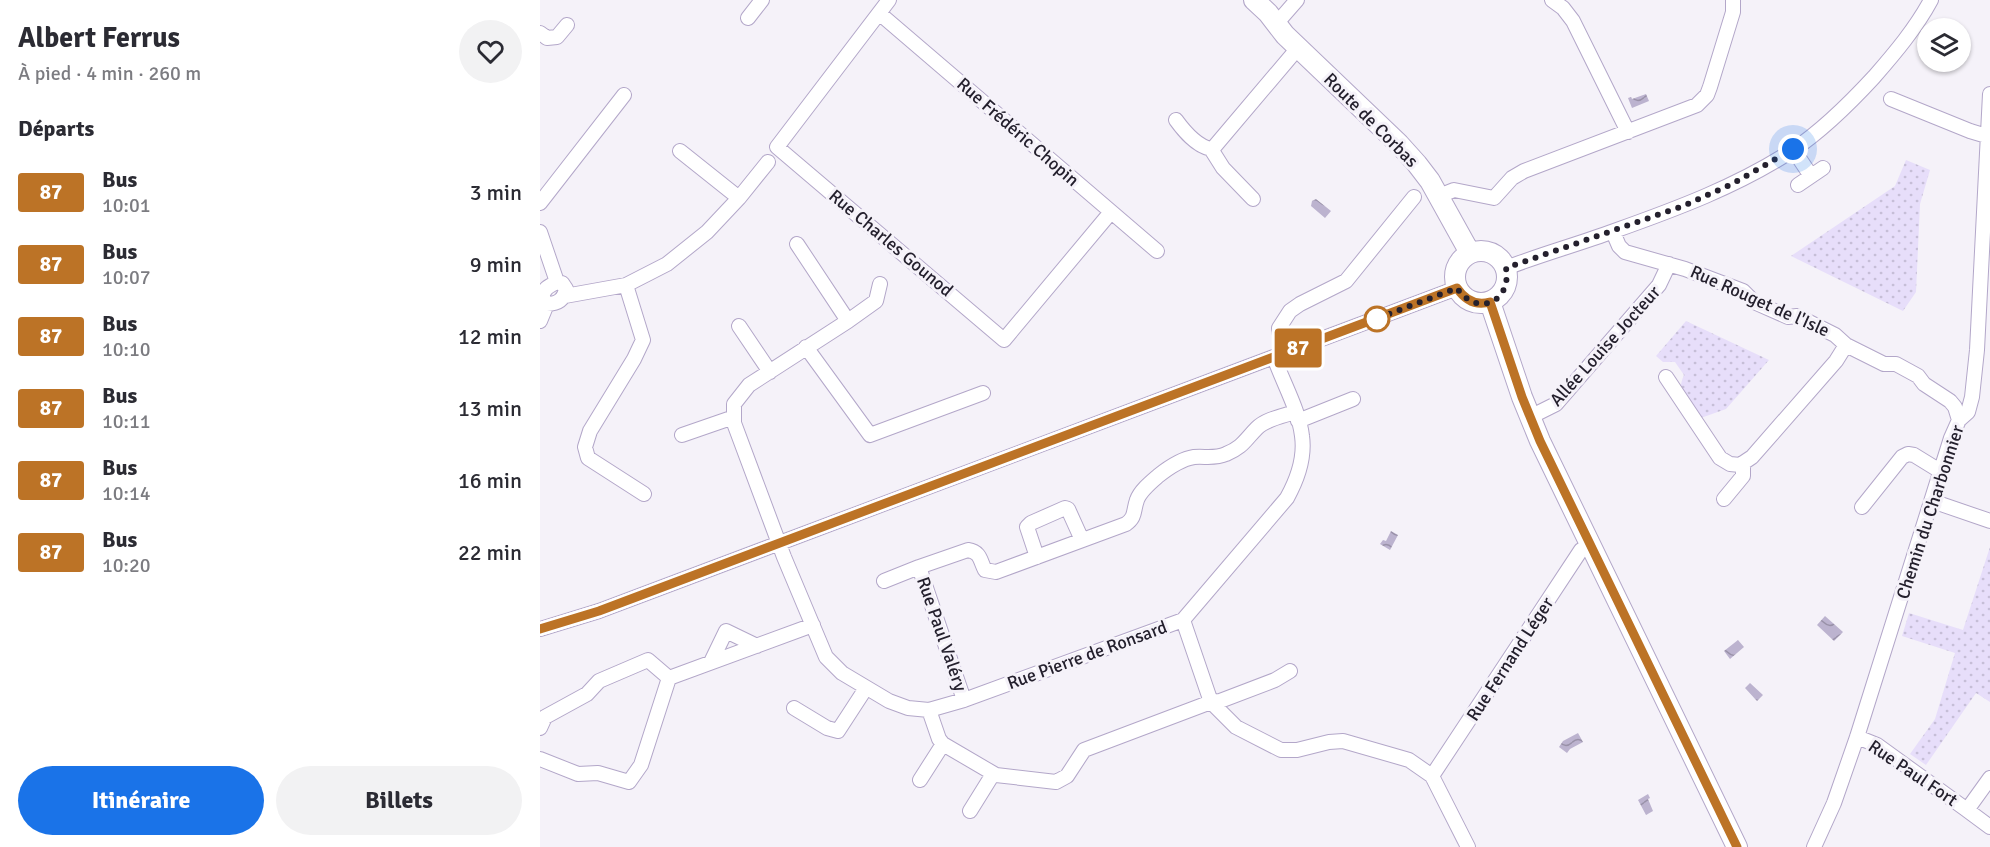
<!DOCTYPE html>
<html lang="fr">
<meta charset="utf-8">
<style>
:root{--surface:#fff;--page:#f2f2f3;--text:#2b2b33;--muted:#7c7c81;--accent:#1a73e8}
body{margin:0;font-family:Signika,sans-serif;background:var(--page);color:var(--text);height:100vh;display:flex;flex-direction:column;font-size:22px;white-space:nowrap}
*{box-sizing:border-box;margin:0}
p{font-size:20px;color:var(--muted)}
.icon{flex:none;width:33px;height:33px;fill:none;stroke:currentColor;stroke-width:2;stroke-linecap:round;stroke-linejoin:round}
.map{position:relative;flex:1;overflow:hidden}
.panel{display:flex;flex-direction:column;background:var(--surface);width:540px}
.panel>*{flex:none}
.badge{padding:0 12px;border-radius:4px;font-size:21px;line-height:39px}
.controls{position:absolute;left:1377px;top:18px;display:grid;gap:12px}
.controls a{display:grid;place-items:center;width:54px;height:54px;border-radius:50%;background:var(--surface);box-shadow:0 2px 4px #0004;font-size:30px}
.you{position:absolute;width:30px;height:30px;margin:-15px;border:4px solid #fff;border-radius:50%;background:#1a73e8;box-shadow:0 0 0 9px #1a73e833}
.map>.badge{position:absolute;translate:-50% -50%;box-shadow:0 0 0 3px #fff}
h2{padding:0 18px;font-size:22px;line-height:54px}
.round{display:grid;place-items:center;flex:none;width:63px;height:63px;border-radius:32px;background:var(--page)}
.head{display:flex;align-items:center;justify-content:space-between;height:102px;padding:0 18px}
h1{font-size:28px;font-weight:700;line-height:45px}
.button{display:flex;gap:12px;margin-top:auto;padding:12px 18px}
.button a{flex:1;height:69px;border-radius:36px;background:var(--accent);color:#fff;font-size:24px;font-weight:700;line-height:69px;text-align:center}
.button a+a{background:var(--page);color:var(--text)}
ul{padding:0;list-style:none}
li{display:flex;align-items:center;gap:18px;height:72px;padding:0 18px}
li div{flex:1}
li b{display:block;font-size:22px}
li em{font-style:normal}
li .badge{min-width:66px;font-weight:700;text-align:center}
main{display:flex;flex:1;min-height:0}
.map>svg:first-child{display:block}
.green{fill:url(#green-dots)}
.water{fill:url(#water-waves)}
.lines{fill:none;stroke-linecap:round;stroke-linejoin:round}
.street-casing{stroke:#b3a7c9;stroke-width:16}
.secondary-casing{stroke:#b3a7c9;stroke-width:22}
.street{stroke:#fff;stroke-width:14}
.secondary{stroke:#fff;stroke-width:20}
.line-casing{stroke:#fff;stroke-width:14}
.line{stroke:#bc7326;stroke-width:9}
.walk{stroke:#24202d;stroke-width:6;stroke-dasharray:0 10.8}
.stop-dot{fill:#fff;stroke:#bc7326;stroke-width:3}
.labels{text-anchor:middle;stroke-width:6;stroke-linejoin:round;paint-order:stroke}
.street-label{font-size:18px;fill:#24202d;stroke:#f5f2f9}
</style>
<main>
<section class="panel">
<div class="head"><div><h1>Albert Ferrus</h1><p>À pied · 4 min · 260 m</p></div><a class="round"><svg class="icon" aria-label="heart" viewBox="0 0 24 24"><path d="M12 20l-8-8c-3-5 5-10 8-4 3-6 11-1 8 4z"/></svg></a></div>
<h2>Départs</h2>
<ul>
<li><span class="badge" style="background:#bc7326;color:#fff">87</span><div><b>Bus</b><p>10:01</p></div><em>3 min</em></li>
<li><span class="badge" style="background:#bc7326;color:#fff">87</span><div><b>Bus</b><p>10:07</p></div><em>9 min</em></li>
<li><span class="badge" style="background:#bc7326;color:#fff">87</span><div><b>Bus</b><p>10:10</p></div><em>12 min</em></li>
<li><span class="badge" style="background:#bc7326;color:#fff">87</span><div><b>Bus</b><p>10:11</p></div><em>13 min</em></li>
<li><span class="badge" style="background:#bc7326;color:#fff">87</span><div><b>Bus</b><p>10:14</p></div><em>16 min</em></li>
<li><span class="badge" style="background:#bc7326;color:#fff">87</span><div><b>Bus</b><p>10:20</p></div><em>22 min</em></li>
</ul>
<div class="button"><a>Itinéraire</a><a>Billets</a></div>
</section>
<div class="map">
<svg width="1450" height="847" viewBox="0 0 1450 847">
<defs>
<pattern id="green-dots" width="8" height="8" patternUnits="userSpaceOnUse" patternTransform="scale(1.5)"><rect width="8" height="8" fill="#e7defa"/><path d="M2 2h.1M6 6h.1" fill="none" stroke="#c6bed7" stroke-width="1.8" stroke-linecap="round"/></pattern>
<pattern id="water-waves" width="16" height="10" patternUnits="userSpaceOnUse" patternTransform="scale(1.5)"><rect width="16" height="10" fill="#bcb3cf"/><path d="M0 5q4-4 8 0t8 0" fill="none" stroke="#9991a8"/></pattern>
</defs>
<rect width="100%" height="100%" fill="#f5f2f9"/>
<path class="green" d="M1366 160 1390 170 1380 204 1376 292 1363 311 1251 256 1355 186Z
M1146 321 1229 360 1186 409 1158 419C1148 403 1135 394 1144 375L1135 362H1123L1116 356Z
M1450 547V702L1436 693 1386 765 1370 754 1395 719 1415 653 1362 636 1369 613 1423 630Z"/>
<path class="water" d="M1106 94 1109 101 1092 108 1088 98 1091 97 1092 99Z
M776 199 791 211 785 218 771 206 772 201Z
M851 531 858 535 850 550 840 544 843 540 846 541Z
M1285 616 1303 632 1294 641 1277 625Z
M1198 640 1204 647 1190 659 1184 651Z
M1210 683 1223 695 1217 701 1205 688Z
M1038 733 1043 742 1030 749 1027 753 1019 747 1023 741Z
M1108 794 1110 798 1108 799 1113 811 1106 815 1098 800Z"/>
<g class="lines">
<g class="street-casing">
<path id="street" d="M349 0 237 147 464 340 571 212
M1012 0 1023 8 1033 21 1088 132
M339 13 617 251
M208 18 222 0
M736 24 757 0
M0 33 7 38 17 37 27 25
M1351 99 1430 131 1450 137
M636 120C644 131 656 146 671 149L675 146 758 48
M671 149 683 168 713 199
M1253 149 1271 176
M140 151 199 198
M1258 185 1283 168
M899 196 914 190 954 198 972 178 984 171 1157 105 1167 95 1170 87 1193 12V0
M0 203 84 95
M0 232 17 282
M1073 232 1079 246 1085 252 1145 269 1203 291 1214 302 1248 317 1257 316 1295 335 1306 345 1344 364H1356L1378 376 1384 384 1410 401 1415 407 1419 420
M257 244 308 321
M966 268C1002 254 1039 244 1074 231 1136 209 1198 186 1253 150 1283 130 1310 103 1334 77 1355 53 1376 28 1391 0
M17 282 22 283 26 289C24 299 18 304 7 304L2 297C4 288 9 286 17 282Z
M340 284 336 301 308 321 209 385 194 404V423L244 557 286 657 302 673 349 701 368 708 389 710 424 700 643 620 747 498C757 480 765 457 762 436 759 410 743 383 734 357
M86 285 103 340 94 359 50 431 45 447 48 458 104 494
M25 296 86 285 127 264 167 232 199 198 228 162
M0 321 7 304
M199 326 230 372
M266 347 330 435 443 393
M745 353 741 342 739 328 750 311 760 304 806 281 874 197
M1126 377 1180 458 1190 464 1200 465 1212 457 1296 361 1306 345
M990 417 1016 404 1119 285 1129 264
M758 421 813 399
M142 435 194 417
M1184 499 1203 476V464
M1392 501 1450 521
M1322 507 1362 457 1368 454 1374 455 1400 471
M497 557 487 527 491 523 525 508 528 509 542 540
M344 581 379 567
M643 620 671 702 696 727 741 750H757L789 742 803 741 869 760 892 776 928 847
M0 629 59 611 917 288
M171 662 186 631 217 646
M129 678 273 625
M424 700 379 567 428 550C441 552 440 561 445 570L456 572 586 524C596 517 593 511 597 500 600 491 611 482 618 476 628 468 641 459 654 457 665 456 675 459 686 454 703 447 705 440 717 428 726 419 743 416 755 412
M254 708 287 728 298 731 326 688
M389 710 399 739 403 744 456 775 516 782 527 776 544 750 671 702 680 701 735 680 750 671
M0 728 5 717 47 694 59 681 108 660 129 678
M1317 737 1337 745 1427 810 1450 778
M0 759 38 774 58 773 89 782 101 765 129 678
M892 776 1041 550 1050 545
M380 780 403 744
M1427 810 1450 827
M430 811 453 774
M1274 847 1294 803 1317 737 1411 438 1419 420 1428 412 1432 397 1437 350 1450 94"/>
</g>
<g class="secondary-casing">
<path id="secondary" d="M714 0 728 13 745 35 859 144 877 164 890 181 930 253
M915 277a26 26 0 1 1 52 0a26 26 0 1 1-52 0Z
M950 302 982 397 1000 441 1197 847"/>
</g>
<use href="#street" class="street"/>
<use href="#secondary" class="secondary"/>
</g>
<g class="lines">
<g class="line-casing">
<path id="line" d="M0 629 59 611 917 288C925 300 936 306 950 302L982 397 1000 441 1197 847"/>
</g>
<use href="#line" class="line"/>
<path class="walk" d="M837 319 828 322 917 288C936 317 972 303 966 268L1143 206 1192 184 1253 149"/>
</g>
<circle class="stop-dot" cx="837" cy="319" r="12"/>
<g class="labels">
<g class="street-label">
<text transform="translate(831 120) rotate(45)" y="6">Route de Corbas</text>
<text transform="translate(478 132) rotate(41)" y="6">Rue Frédéric Chopin</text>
<text transform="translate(351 243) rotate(40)" y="6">Rue Charles Gounod</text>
<text transform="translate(1220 301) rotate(24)" y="6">Rue Rouget de l'Isle</text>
<text transform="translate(1065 346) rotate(-48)" y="6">Allée Louise Jocteur</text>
<text transform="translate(1390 512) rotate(-72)" y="6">Chemin du Charbonnier</text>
<text transform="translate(402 634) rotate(71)" y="6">Rue Paul Valéry</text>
<text transform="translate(547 655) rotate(-20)" y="6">Rue Pierre de Ronsard</text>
<text transform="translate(970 659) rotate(-57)" y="6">Rue Fernand Léger</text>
<text transform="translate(1373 773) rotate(34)" y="6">Rue Paul Fort</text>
</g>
</g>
</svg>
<div class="controls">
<a><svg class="icon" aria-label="layers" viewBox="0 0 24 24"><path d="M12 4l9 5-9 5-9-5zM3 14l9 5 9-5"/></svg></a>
</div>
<div class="you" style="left:1253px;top:149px"></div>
<b class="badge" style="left:758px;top:348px;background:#bc7326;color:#fff">87</b>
</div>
</main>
